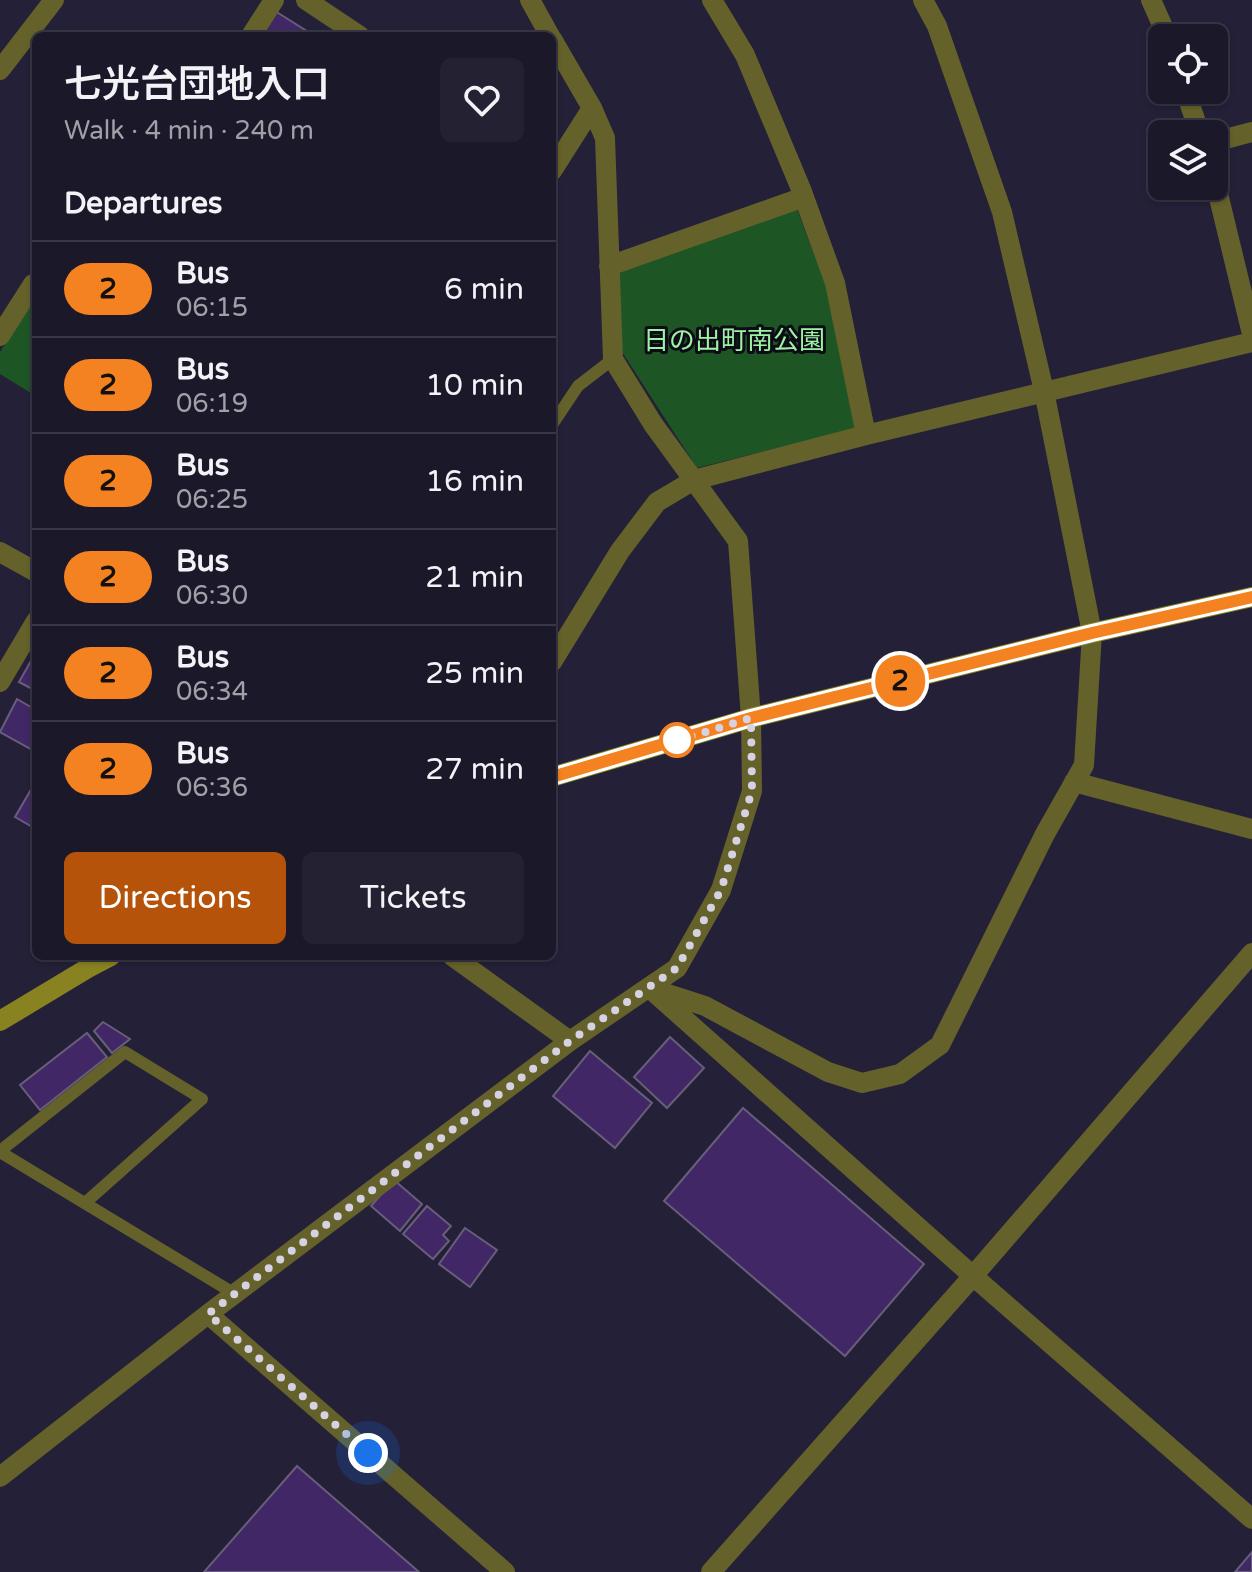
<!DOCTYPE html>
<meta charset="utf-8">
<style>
:root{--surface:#1b182a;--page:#242132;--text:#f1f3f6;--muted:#a0a0a8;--line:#393747;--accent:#b45309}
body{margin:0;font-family:"Varela Round","Noto Sans JP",sans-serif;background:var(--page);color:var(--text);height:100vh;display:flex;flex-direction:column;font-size:30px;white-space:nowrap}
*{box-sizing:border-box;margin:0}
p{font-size:26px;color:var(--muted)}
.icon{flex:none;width:44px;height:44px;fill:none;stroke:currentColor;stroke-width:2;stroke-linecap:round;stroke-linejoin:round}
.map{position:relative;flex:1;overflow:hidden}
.drawer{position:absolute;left:32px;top:32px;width:524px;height:928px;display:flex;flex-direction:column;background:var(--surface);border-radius:12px;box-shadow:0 2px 6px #0004,0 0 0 2px var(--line)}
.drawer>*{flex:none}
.badge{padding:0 16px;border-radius:26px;font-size:28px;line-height:52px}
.controls{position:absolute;left:1148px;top:24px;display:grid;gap:16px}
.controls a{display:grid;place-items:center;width:80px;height:80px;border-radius:12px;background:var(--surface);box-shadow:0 2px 6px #0004,0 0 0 2px var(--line);font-size:40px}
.you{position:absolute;width:40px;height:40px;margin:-20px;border:6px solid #fff;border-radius:50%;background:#1a73e8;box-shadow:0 0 0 12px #1a73e833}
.map>.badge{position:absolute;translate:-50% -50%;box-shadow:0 0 0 4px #fff}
h2{padding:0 32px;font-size:30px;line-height:72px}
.round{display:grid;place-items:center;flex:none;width:84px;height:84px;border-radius:12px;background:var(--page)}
.summary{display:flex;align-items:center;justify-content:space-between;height:136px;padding:0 32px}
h1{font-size:38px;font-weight:600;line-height:60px}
.action{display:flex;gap:16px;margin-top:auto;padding:16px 32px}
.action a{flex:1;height:92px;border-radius:12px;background:var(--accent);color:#fff;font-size:32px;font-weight:600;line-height:92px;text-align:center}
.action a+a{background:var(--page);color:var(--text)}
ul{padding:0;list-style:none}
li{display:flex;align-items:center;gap:24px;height:96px;padding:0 32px;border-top:2px solid var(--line)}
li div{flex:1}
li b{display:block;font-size:30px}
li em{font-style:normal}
li .badge{min-width:88px;font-weight:700;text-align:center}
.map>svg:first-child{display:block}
.green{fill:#1d5525}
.building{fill:#422767;stroke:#675e79;stroke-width:2}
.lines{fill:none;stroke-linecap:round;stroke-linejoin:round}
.lane{stroke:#64612a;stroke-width:12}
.street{stroke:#64612a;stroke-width:20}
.secondary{stroke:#888221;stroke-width:20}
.line-casing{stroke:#fff;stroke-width:18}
.line{stroke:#f58220;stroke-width:12}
.walk{stroke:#d5d3e3;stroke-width:8;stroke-dasharray:0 14.4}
.stop-dot{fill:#fff;stroke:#f58220;stroke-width:4}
.labels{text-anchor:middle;stroke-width:6;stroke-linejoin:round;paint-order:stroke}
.park-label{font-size:26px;fill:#9cf3a3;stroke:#0d0b16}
</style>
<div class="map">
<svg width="1252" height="1572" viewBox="0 0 1252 1572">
<rect width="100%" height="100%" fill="#242038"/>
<path class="green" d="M797 209 826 286 856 428 697 468 622 352 618 273Z
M36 294V391L34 395 0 374V352Z"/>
<path class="building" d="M275 11 310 33 308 36H259Z
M32 659 36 661V691L19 682Z
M17 699 36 710V752L0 732Z
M36 781V829L15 817Z
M103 1022 130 1039 112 1053 94 1031Z
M87 1033 107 1057 40 1110 20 1085Z
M670 1037 704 1068 667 1108 634 1077Z
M590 1051 652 1103 615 1148 553 1096Z
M743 1108 924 1264 845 1356 664 1201Z
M394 1180 422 1204 400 1231 371 1206Z
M427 1206 451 1226 443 1235 449 1241 433 1259 403 1234Z
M465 1228 497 1250 470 1287 439 1264Z
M297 1466 419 1572H204Z
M1252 1552V1572H1235Z"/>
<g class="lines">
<path class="lane" d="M552 425 578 386 613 359
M0 1151 125 1052 202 1099 85 1203
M0 1152 235 1294"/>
<path class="street" d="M306 0 360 36
M530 0 550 36
M712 0 745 55 801 189 835 283 866 435
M1151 0 1168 38
M251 36 274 0
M0 70 54 0
M1185 90 1200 134
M1214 142 1252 132
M552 171 592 108
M1214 177 1252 334
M609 266 804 197
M0 336 33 284 36 283
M0 552 36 572
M552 662 620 551 657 502 694 480 866 435 1252 342
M0 682 36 621
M1074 782 1252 829
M452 956 570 1041
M649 988 705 1006 828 1072 862 1083 900 1074 940 1045 1045 834 1084 765 1092 633 1044 391 1002 212 937 26 923 0
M655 993 973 1276 1252 1519
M208 1314 505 1572
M0 1477 208 1314 570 1041 677 968 721 890 752 791 751 718 738 541 653 424 613 359 605 138 592 108 552 39
M711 1572 973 1276 1252 953"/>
<path class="secondary" d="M552 777 751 718 1092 633 1252 597
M0 1021 88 968 111 956"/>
</g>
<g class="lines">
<g class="line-casing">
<path id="line" d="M552 777 751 718 1092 633 1252 597"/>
</g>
<use href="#line" class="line"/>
<path class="walk" d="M368 1453 208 1314 570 1041 677 968 721 890 752 791 751 718 666 744 677 740"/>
</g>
<circle class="stop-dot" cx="677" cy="740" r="16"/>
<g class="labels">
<g class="park-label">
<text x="734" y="349">日の出町南公園</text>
</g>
</g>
</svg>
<div class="controls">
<a><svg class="icon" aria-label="locate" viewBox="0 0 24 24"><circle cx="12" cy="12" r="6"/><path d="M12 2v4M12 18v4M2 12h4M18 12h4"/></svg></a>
<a><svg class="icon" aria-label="layers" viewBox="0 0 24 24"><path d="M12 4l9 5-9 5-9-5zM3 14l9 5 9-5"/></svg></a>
</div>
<div class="you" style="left:368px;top:1453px"></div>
<b class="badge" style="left:900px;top:681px;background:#f58220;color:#111">2</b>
<section class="drawer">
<div class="summary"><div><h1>七光台団地入口</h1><p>Walk · 4 min · 240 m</p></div><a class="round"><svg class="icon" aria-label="heart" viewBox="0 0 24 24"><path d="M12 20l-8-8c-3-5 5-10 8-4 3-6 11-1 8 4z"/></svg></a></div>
<h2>Departures</h2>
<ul>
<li><span class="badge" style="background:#f58220;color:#111">2</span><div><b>Bus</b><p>06:15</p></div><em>6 min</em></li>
<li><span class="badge" style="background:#f58220;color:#111">2</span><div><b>Bus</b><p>06:19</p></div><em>10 min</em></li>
<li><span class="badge" style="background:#f58220;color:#111">2</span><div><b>Bus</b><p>06:25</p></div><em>16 min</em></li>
<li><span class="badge" style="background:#f58220;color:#111">2</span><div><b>Bus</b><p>06:30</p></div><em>21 min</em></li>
<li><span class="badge" style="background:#f58220;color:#111">2</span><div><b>Bus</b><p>06:34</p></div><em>25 min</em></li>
<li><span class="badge" style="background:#f58220;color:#111">2</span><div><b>Bus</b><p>06:36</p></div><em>27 min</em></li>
</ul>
<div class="action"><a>Directions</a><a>Tickets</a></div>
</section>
</div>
